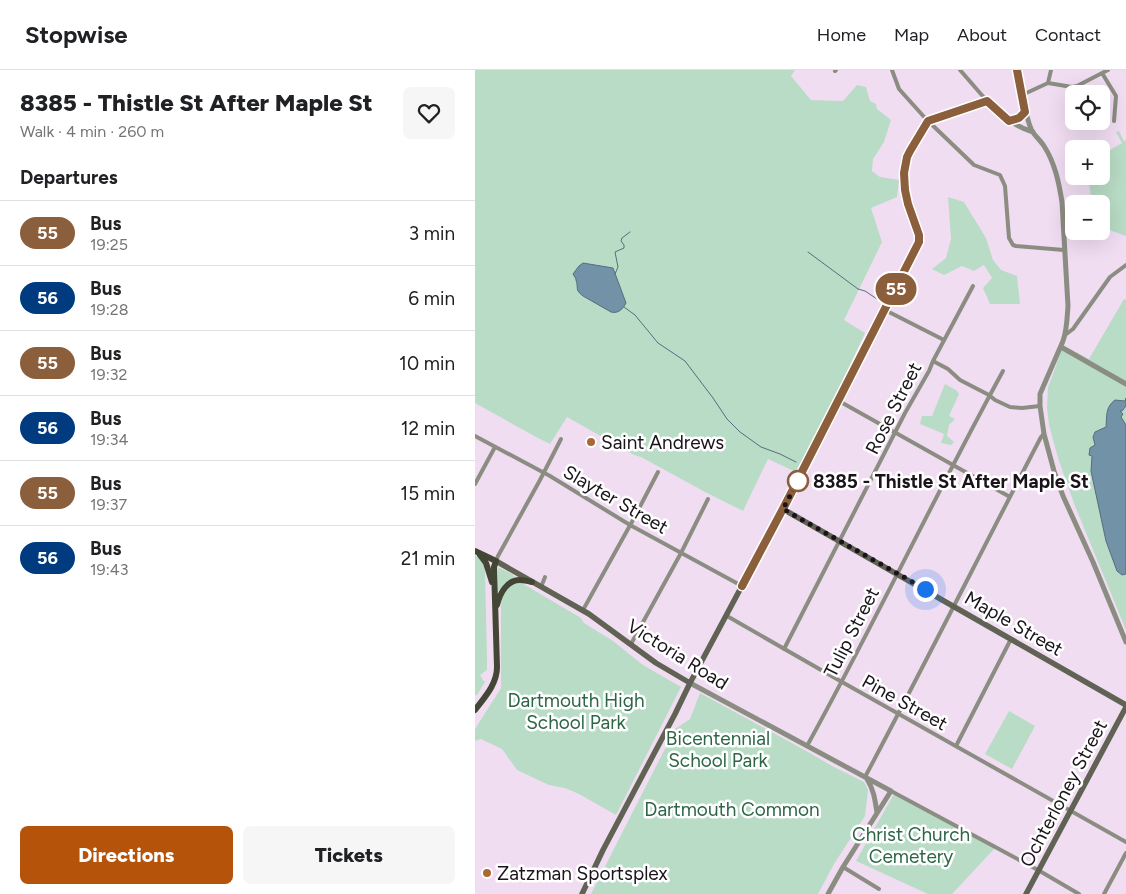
<!DOCTYPE html>
<meta charset="utf-8">
<style>
:root{--surface:#fff;--page:#f6f6f6;--text:#202124;--muted:#757577;--line:#e0e0e0;--accent:#b45309}
body{margin:0;font-family:Figtree,sans-serif;background:var(--page);color:var(--text);height:100vh;display:flex;flex-direction:column;font-size:19px;white-space:nowrap}
*{box-sizing:border-box;margin:0}
p{font-size:16px;color:var(--muted)}
.icon{flex:none;width:28px;height:28px;fill:none;stroke:currentColor;stroke-width:2;stroke-linecap:round;stroke-linejoin:round}
.map{position:relative;flex:1;overflow:hidden}
.drawer{display:flex;flex-direction:column;background:var(--surface);width:475px}
.drawer>*{flex:none}
.badge{padding:0 10px;border-radius:16px;font-size:18px;line-height:32px}
.tools{position:absolute;left:590px;top:15px;display:grid;gap:10px}
.tools a{display:grid;place-items:center;width:45px;height:45px;border-radius:8px;background:var(--surface);box-shadow:0 5px 20px #0002;font-size:25px}
.you{position:absolute;width:25px;height:25px;margin:-12px;border:4px solid #fff;border-radius:50%;background:#1a73e8;box-shadow:0 0 0 8px #1a73e833}
.map>.badge{position:absolute;translate:-50% -50%;box-shadow:0 0 0 2px #fff}
h2{padding:0 20px;font-size:19px;line-height:45px}
.round{display:grid;place-items:center;flex:none;width:52px;height:52px;border-radius:8px;background:var(--page)}
.headline{display:flex;align-items:center;justify-content:space-between;height:85px;padding:0 20px}
h1{font-size:24px;font-weight:800;line-height:38px}
.cta{display:flex;gap:10px;margin-top:auto;padding:10px 20px}
.cta a{flex:1;height:58px;border-radius:8px;background:var(--accent);color:#fff;font-size:20px;font-weight:800;line-height:58px;text-align:center}
.cta a+a{background:var(--page);color:var(--text)}
ul{padding:0;list-style:none}
li{display:flex;align-items:center;gap:15px;height:65px;padding:0 20px;border-top:1px solid var(--line)}
li div{flex:1}
li b{display:block;font-size:19px}
li em{font-style:normal}
li .badge{min-width:55px;font-weight:700;text-align:center}
header{display:flex;align-items:center;gap:30px;box-sizing:border-box;height:70px;padding:0 25px;background:var(--surface);border-bottom:1px solid var(--line)}
header strong{font-size:24px}
nav{display:flex;gap:28px;margin-inline-start:auto;font-size:18px}
main{display:flex;flex:1;min-height:0}
.map>svg:first-child{display:block}
.green{fill:#b9dcc6}
.water{fill:#7292a8;stroke:#586c7d}
.lines{fill:none;stroke-linecap:round;stroke-linejoin:round}
.stream{stroke:#586c7d;stroke-width:1}
.minor{stroke:#8b8d82;stroke-width:4}
.tertiary{stroke:#8b8d82;stroke-width:5}
.secondary{stroke:#606354;stroke-width:5.5}
.primary{stroke:#434634;stroke-width:6}
.line-casing{stroke:#fff;stroke-width:11}
.line{stroke:#8b5e3c;stroke-width:8}
.walk{stroke:#1a131a;stroke-width:5;stroke-dasharray:0 9}
.poi-dot{fill:#aa6933;stroke:#fff;stroke-width:2}
.stop-dot{fill:#fff;stroke:#8b5e3c;stroke-width:2.5}
.labels{text-anchor:middle;stroke-width:5;stroke-linejoin:round;paint-order:stroke}
.street-label{font-size:19px;fill:#1a131a;stroke:#fff}
.poi-label{font-size:19px;fill:#1a131a;stroke:#fff;text-anchor:start}
.stop-label{font-size:19px;font-weight:bold;fill:#1a131a;stroke:#fff;text-anchor:start}
.park-label{font-size:19px;fill:#2d6546;stroke:#fff}
</style>
<header>
<strong>Stopwise</strong>
<nav><a>Home</a><a>Map</a><a>About</a><a>Contact</a></nav>
</header>
<main>
<section class="drawer">
<div class="headline"><div><h1>8385 - Thistle St After Maple St</h1><p>Walk · 4 min · 260 m</p></div><a class="round"><svg class="icon" aria-label="heart" viewBox="0 0 24 24"><path d="M12 20l-8-8c-3-5 5-10 8-4 3-6 11-1 8 4z"/></svg></a></div>
<h2>Departures</h2>
<ul>
<li><span class="badge" style="background:#8b5e3c;color:#fff">55</span><div><b>Bus</b><p>19:25</p></div><em>3 min</em></li>
<li><span class="badge" style="background:#003b80;color:#fff">56</span><div><b>Bus</b><p>19:28</p></div><em>6 min</em></li>
<li><span class="badge" style="background:#8b5e3c;color:#fff">55</span><div><b>Bus</b><p>19:32</p></div><em>10 min</em></li>
<li><span class="badge" style="background:#003b80;color:#fff">56</span><div><b>Bus</b><p>19:34</p></div><em>12 min</em></li>
<li><span class="badge" style="background:#8b5e3c;color:#fff">55</span><div><b>Bus</b><p>19:37</p></div><em>15 min</em></li>
<li><span class="badge" style="background:#003b80;color:#fff">56</span><div><b>Bus</b><p>19:43</p></div><em>21 min</em></li>
</ul>
<div class="cta"><a>Directions</a><a>Tickets</a></div>
</section>
<div class="map">
<svg width="651" height="824" viewBox="0 0 651 824">
<rect width="100%" height="100%" fill="#f1ddf2"/>
<path class="green" d="M0 0H320L316 6 336 30 368 31 382 15 391 17 395 31 401 34 402 39 416 50 409 72 398 89 397 101 405 107 424 110 422 127 396 138 407 172 369 250 390 263 347 354 321 402 293 389 268 441 230 422 166 387 159 385 92 347 75 374 61 367 0 333Z
M644 61 649 71 651 70V166L626 157V134H617L613 106H626V85L647 73 641 62Z
M473 127 489 132 511 168 518 190 526 200 542 206 545 234H515L508 218 517 208 509 195 499 201 487 196 469 205 457 199 471 188 476 169Z
M649 229 651 230V560L600 436 583 388 574 355 572 338 573 317 577 307 588 275 614 289Z
M470 314 481 320 484 324 474 346 480 349 474 355 472 366 479 372 476 375 466 373 469 364 445 354 447 346H457Z
M0 485C8 489 9 494 10 502L12 586V600L5 605 8 610 10 612 2 625H0Z
M23 497 37 504 41 508 35 510 23 521Z
M45 512 106 548 109 553 138 571 168 595 206 617 141 745 104 724 90 718 74 715 42 700 27 679 6 669 0 671V659L26 618V528C32 518 34 516 45 512Z
M225 623 333 682 357 696 389 712 393 720 390 746 359 794 343 824H116L200 659 215 649Z
M534 641 560 656 537 699 510 684Z
M419 724 520 778 477 824H453L381 791Z"/>
<path class="water" d="M108 193 138 198 151 233C148 239 143 244 136 242L108 226C99 219 104 218 101 210 101 208 99 206 98 204L104 196Z
M651 328V336L647 341H645L648 344 646 347 651 355V504L647 505 642 501 631 471 616 401 617 386 614 385 615 378 620 375 618 367 620 362 631 357C632 347 630 337 640 330L650 331Z"/>
<g class="lines">
<path class="stream" d="M333 182 383 219 390 221 408 233
M140 204 143 197 140 182 149 178V175L146 171 147 168 155 162
M149 237 160 245 183 273 210 291 238 328 252 349 265 362 286 377 305 384 321 392"/>
<path class="minor" d="M417 0 424 19 451 49 499 95 525 105 530 116 534 168 538 175 541 176 589 180
M485 0 512 31
M360 1 361 0
M627 3 641 26 639 51
M573 13 576 0
M547 25 573 13 597 17 602 16 633 0
M626 150H632
M588 151H599
M410 240 469 270
M590 265 598 259 635 207 651 195
M458 291 473 299 485 310 514 325 520 330 535 337 547 338 565 336
M364 331 535 427
M0 366 75 406 155 455 267 516
M0 414 20 377
M21 491 23 486 65 410 86 369
M66 517 70 507
M108 540 158 450 183 402
M252 546 367 612 651 772
M156 574 206 483 233 429
M309 579 430 343 454 301 458 291 498 216
M332 676C400 553 460 425 528 301
M481 676 536 569
M390 707C450 594 507 480 566 367L569 364
M416 721 563 800 604 824
M368 797 404 819
M629 824 651 783"/>
<path class="tertiary" d="M542 0C548 20 548 42 557 61 560 66 566 71 569 76 580 93 584 113 587 132L593 236C592 248 592 260 588 271L565 324V336L569 364 579 401 588 426 618 492 651 572
M534 51 544 47 551 41
M586 277 651 314
M308 439 444 172V165L433 134 430 120 429 103 432 87 435 81 453 51 512 31C527 45 538 56 558 62
M215 613 416 721 368 797 353 824
M392 709C399 720 400 730 402 743"/>
<path class="secondary" d="M21 491 114 544 181 593 215 613
M107 824 128 780 200 644 215 613 308 439 651 635
M551 824 651 637"/>
<path class="primary" d="M0 481 21 491 19 497 22 597C22 614 10 627 0 640
M5 485 11 493 17 512
M22 535C25 523 32 510 45 510 49 510 53 511 57 512"/>
</g>
<g class="lines">
<g class="line-casing">
<path id="line" d="M267 516 310 435 444 172V165L433 134 430 120 429 103 432 87 435 81 453 51 512 31 534 51 544 48 550 42 542 0"/>
</g>
<use href="#line" class="line"/>
<path class="walk" d="M323 411 308 439 450 519"/>
</g>
<g class="poi-dot">
<circle cx="116" cy="372" r="5"/>
<circle cx="12" cy="803" r="5"/>
</g>
<circle class="stop-dot" cx="323" cy="411" r="10"/>
<g class="labels">
<g class="street-label">
<text transform="translate(418 338) rotate(-63)" y="7">Rose Street</text>
<text transform="translate(141 429) rotate(30)" y="7">Slayter Street</text>
<text transform="translate(539 553) rotate(30)" y="7">Maple Street</text>
<text transform="translate(376 562) rotate(-63)" y="7">Tulip Street</text>
<text transform="translate(203 584) rotate(32)" y="7">Victoria Road</text>
<text transform="translate(430 632) rotate(29)" y="7">Pine Street</text>
<text transform="translate(588 723) rotate(-62)" y="7">Ochterloney Street</text>
</g>
<g class="poi-label">
<text x="126" y="379">Saint Andrews</text>
<text x="22" y="810">Zatzman Sportsplex</text>
</g>
<g class="stop-label">
<text x="338" y="418">8385 - Thistle St After Maple St</text>
</g>
<g class="park-label">
<text x="101" y="637">Dartmouth High<tspan x="101" dy="22">School Park</tspan></text>
<text x="243" y="675">Bicentennial<tspan x="243" dy="22">School Park</tspan></text>
<text x="257" y="746">Dartmouth Common</text>
<text x="436" y="771">Christ Church<tspan x="436" dy="22">Cemetery</tspan></text>
</g>
</g>
</svg>
<div class="tools">
<a><svg class="icon" aria-label="locate" viewBox="0 0 24 24"><circle cx="12" cy="12" r="6"/><path d="M12 2v4M12 18v4M2 12h4M18 12h4"/></svg></a>
<a>+</a>
<a>−</a>
</div>
<div class="you" style="left:450px;top:519px"></div>
<b class="badge" style="left:421px;top:219px;background:#8b5e3c;color:#fff">55</b>
</div>
</main>
